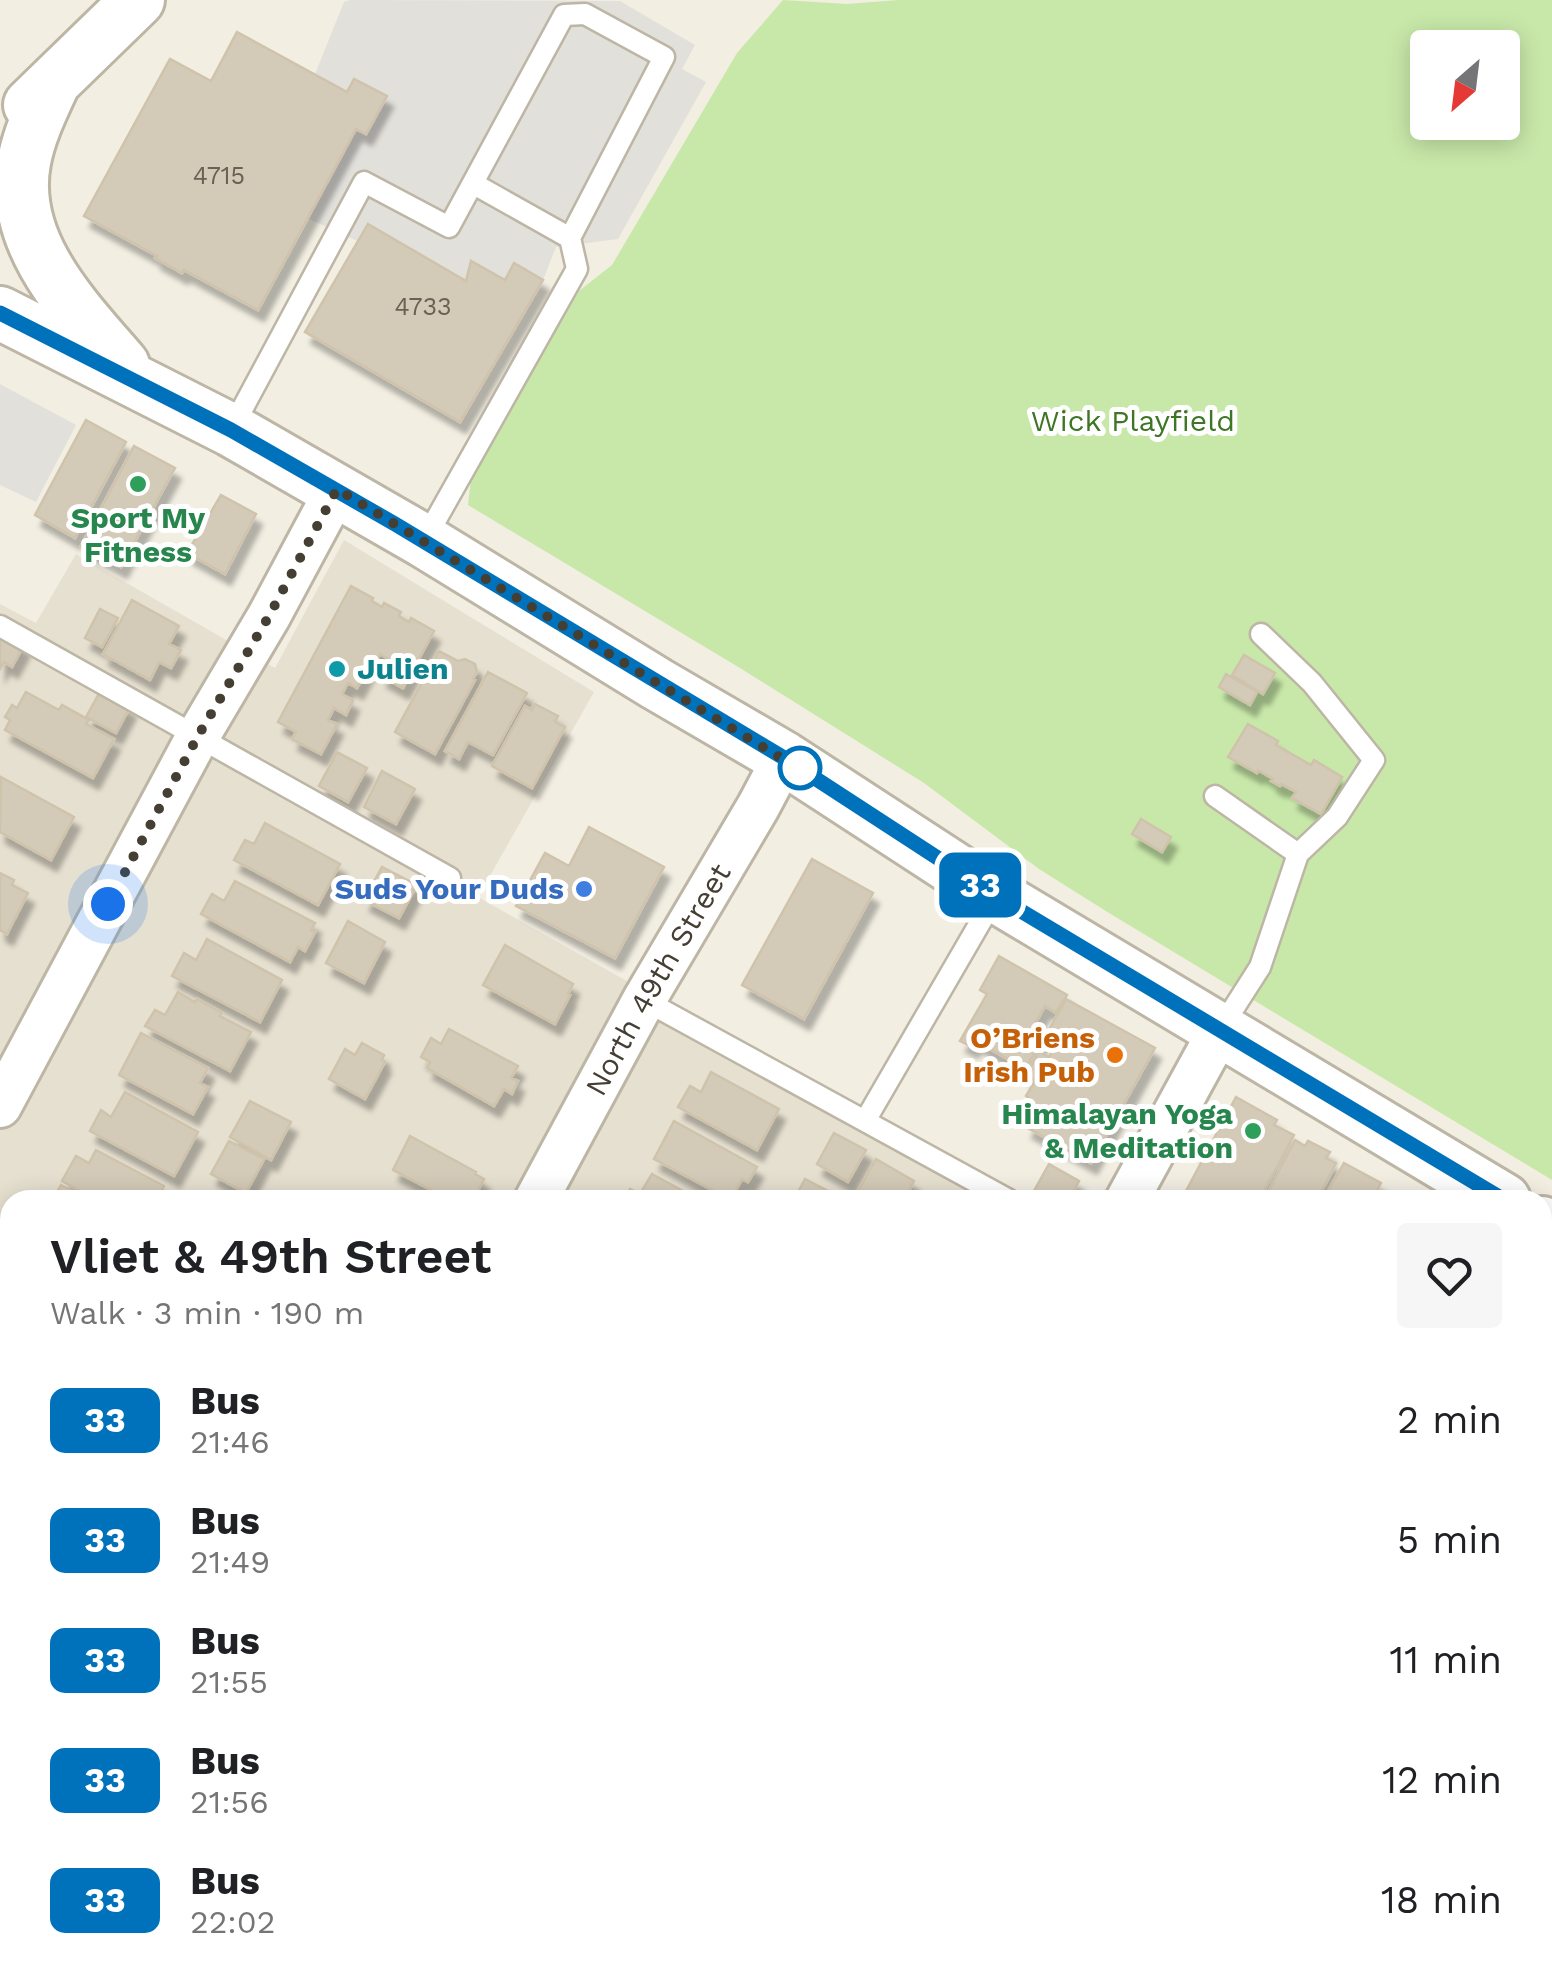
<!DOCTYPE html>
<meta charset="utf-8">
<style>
:root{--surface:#fff;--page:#f6f6f6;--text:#202124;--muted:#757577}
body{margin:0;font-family:"Work Sans",sans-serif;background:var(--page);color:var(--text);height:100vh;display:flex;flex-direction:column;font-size:38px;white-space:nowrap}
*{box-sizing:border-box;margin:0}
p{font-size:32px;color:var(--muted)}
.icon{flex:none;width:55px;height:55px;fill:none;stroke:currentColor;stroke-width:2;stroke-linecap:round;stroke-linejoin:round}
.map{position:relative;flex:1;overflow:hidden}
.drawer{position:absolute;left:0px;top:1190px;width:1552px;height:790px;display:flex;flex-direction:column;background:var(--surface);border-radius:30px 30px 0 0;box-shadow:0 5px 25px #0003}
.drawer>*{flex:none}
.badge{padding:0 20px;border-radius:15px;font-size:35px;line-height:65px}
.needle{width:65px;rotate:208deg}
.buttons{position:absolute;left:1410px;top:30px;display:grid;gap:20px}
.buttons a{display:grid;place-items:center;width:110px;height:110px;border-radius:10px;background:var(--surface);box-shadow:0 5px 25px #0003;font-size:50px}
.you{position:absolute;width:50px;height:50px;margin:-25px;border:8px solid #fff;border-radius:50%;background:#1a73e8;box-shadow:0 0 0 15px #1a73e833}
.map>.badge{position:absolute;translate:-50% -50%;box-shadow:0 0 0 5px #fff}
.round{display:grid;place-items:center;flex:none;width:105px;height:105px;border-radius:10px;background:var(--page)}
.headline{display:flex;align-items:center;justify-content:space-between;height:170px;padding:0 50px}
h1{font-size:48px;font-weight:600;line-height:75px}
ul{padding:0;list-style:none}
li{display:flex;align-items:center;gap:30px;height:120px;padding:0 50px}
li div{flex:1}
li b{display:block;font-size:38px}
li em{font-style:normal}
li .badge{min-width:110px;font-weight:700;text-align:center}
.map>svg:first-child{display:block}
.residential{fill:#e6e0d0}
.park{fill:#c8e8a9;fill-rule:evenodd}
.parking{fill:#e2e0db}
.building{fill:#d4cab8;stroke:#cfc3ab;stroke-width:2.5;filter:url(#shadow)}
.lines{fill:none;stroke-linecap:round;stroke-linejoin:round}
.service-casing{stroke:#bdb6a5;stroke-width:25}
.minor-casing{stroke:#bdb6a5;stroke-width:48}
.tertiary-casing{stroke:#bdb6a5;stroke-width:58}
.service{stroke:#fff;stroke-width:20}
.minor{stroke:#fff;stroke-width:42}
.tertiary{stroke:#fff;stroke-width:52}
.line-casing{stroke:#fff;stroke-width:22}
.line{stroke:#0072bc;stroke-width:15}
.walk{stroke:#443e33;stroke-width:10;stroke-dasharray:0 18}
.leisure-dot{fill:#2e9e5b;stroke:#fff;stroke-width:4}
.culture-dot{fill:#0f9aa8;stroke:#fff;stroke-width:4}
.stop-dot{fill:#fff;stroke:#0072bc;stroke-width:5}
.shop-dot{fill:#3f7fe0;stroke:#fff;stroke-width:4}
.food-dot{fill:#e8710a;stroke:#fff;stroke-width:4}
.labels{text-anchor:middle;stroke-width:10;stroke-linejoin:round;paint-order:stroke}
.number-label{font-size:25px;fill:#686154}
.park-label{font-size:30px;fill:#3f7625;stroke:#fff}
.leisure-label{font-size:30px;font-weight:bold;fill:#27864d;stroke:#fff}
.culture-label{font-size:30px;font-weight:bold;fill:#0d838f;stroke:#fff;text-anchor:start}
.shop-label{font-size:30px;font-weight:bold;fill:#366cbe;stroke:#fff;text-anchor:end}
.street-label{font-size:30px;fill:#443e33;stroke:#fff}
.food-label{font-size:30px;font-weight:bold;fill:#c56008;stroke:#fff;text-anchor:end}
</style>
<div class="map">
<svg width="1552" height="1980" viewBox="0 0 1552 1980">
<defs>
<filter id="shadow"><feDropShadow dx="6" dy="11" stdDeviation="2.5" flood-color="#0004"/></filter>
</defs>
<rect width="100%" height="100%" fill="#f2eee2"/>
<path class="residential" d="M344 540 594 692 478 897 1016 1200H10V1970H1542L1543 1510 1552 1516V1980H0V604L36 623 76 554 275 668Z"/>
<path class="park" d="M783 0 847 4 898 0H1552V1180L1109 913 1039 869 924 783 735 665 468 505 471 478 579 291 612 265 737 53ZM1428 48H1502V122H1428Z"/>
<path class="parking" d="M350 0 620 1 695 45 682 69 706 82 618 239 556 247 543 280 515 264 505 280 472 261 466 281 368 224 357 241 307 218 356 129 366 134 386 97 354 79 347 92 315 74 344 2Z
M0 384 76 425 36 502 0 485Z
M1552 1333V1494L1543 1488 1542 1351Z"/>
<path class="building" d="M237 32 347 92 354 79 387 96 366 134 356 129 258 310 184 270 182 273 155 258 157 256 84 216 170 59 211 81Z
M368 224 466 281 471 261 505 280 514 263 543 280 460 422 305 332Z
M86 420 126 442 75 538 35 515Z
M134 446 175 468 121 567 81 546Z
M221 495 256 514 225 574 187 553Z
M351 586 373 598 372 601 382 607 384 603 401 612 399 616 409 622 411 618 434 631 403 688 381 676 390 660 380 654 375 663 372 661 357 688 348 683 342 694 353 700 346 715 334 708 328 720 337 724 321 754 292 739 296 732 278 722Z
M132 600 179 626 169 644 181 650 171 668 159 662 150 680 103 654Z
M100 609 118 618 102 647 85 638Z
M0 630 24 645 12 667 4 662 0 669Z
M439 651 458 661 465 659 475 664 477 672 473 679 475 680 435 754 395 732Z
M1244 655 1275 673 1263 694 1232 675Z
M488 672 527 693 493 755 468 742 459 759 445 751Z
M1226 674 1257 692 1250 705 1219 687Z
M101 690 130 707 116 733 86 717Z
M26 692 59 710 62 705 89 720 86 724 114 739 93 778 5 730 10 720 5 717 12 705 17 708Z
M535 704 558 716 555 722 565 727 532 788 492 766 525 706 532 710Z
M1248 724 1278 741 1276 745 1311 765 1314 760 1342 777 1321 814 1292 798 1296 792 1281 784 1280 786 1271 781 1273 779 1258 770 1257 773 1228 757Z
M337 752 367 768 348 802 319 786Z
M382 771 415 789 396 824 364 807Z
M1 777 74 817 51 860 0 832Z
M1141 819 1171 837 1162 852 1132 834Z
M265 823 340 864 318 905 234 860 245 840 254 844Z
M589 827 664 867 615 958 516 906 545 853 569 866Z
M812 859 873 893 804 1019 742 985Z
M382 867 417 885 399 918 364 900Z
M0 873 14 880 12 885 28 893 7 934 0 930Z
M235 881 315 923 311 930 315 932 305 951 298 947 290 962 201 914 212 894 224 901Z
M348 921 385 942 364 983 326 963Z
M207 939 282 980 260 1022 172 976 184 953 196 960Z
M505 945 573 984 568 994 570 995 555 1024 483 985Z
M999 956 1067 995 1056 1013 1045 1006 1030 1033 1042 1040 1025 1069 976 1041 972 1047 960 1041 987 994 980 990Z
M178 992 195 1002 197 999 222 1013 220 1016 251 1032 230 1071 145 1026 155 1010 165 1015Z
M1066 999 1155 1048 1091 1163 1026 1127 1032 1117 1025 1114 1033 1101 1026 1096 1035 1081 1025 1076 1039 1052 1049 1057 1058 1039 1047 1033Z
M449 1029 518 1066 511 1078 518 1081 512 1094 504 1089 494 1106 427 1068 430 1062 421 1057 431 1038 441 1044Z
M141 1033 208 1068 200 1083 208 1087 193 1114 119 1075Z
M362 1043 384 1055 382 1060 385 1062 365 1099 329 1079 345 1049 355 1055Z
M711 1072 779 1109 757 1150 678 1107 690 1086 701 1092Z
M125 1092 198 1132 174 1176 90 1131 101 1110 111 1117Z
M1236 1097 1277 1120 1274 1125 1294 1135 1259 1200H1198L1185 1193Z
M250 1101 291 1122 271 1160 230 1137Z
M674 1121 757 1167 748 1182 742 1179 731 1200 654 1159Z
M834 1133 866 1150 848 1182 817 1164Z
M410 1136 476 1172 475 1174 484 1179 473 1200H450L393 1170Z
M1295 1140 1305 1146 1308 1141 1330 1152 1326 1158 1336 1163 1317 1200H1264Z
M229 1141 264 1159 246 1193 211 1174Z
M96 1150 164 1186 157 1200H96L62 1181 76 1156 89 1163Z
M876 1159 914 1181 904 1200H860L855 1197Z
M1344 1163 1381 1183 1372 1200H1323Z
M1049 1164 1079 1181 1069 1200H1029Z
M652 1174 700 1200H624L630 1189 640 1194Z
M805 1179 838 1196 836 1200H794Z
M61 1185 89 1200H53Z
M0 1361 10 1366V1423L0 1417Z
M0 1446 10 1452V1508L8 1512 0 1508Z
M1542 1742 1552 1747V1797L1542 1792Z
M1542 1827 1552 1832V1894L1542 1889Z
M0 1899 10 1904V1954L0 1948Z
M241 1970H306L301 1980H259Z
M429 1970H472L467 1980H427L424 1978Z
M525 1970H600L618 1980H520Z
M795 1970H825L843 1980H789Z
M1016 1970H1099L1093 1980H1034Z
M1240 1970H1295L1314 1980H1239L1243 1972Z
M1422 1970H1447L1466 1980H1416Z"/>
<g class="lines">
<g class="service-casing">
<path id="service" d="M474 184 570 238
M231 430 364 182 449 227 564 15 585 14 664 57 570 238 577 269 425 539
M0 626 450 878
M1215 796 1298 854
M644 1000 1009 1200
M1221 1028 1260 967 1298 854 1337 817 1374 760 1312 683 1261 634
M865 1121 995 897
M1542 1513 1552 1519"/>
</g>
<g class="minor-casing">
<g id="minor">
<path d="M0 1106 198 736 269 616 337 489"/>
<path id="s1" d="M536 1200 644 1000 758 807 784 758"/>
<path d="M1127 1200 1220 1030"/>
<path d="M1542 1268 1552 1251"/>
<path d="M0 1271 10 1276"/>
<path d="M114 1980 119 1970"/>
<path d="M707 1980 712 1970"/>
<path d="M1154 1980 1159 1970"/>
</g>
</g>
<g class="tertiary-casing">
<path id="tertiary" d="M54 82C42 108 29 134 24 162 9 243 75 309 123 365
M30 105 138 0
M0 313 231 430 424 541 657 684 784 758 996 896 1504 1200
M1542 1223 1552 1229"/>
</g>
<use href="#service" class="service"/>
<use href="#minor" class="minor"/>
<use href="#tertiary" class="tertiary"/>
</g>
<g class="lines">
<g class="line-casing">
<path id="line" d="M0 313 231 430 395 524 784 758 996 896 1504 1200"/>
</g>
<use href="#line" class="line"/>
<path class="walk" d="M108 904 198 736 269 616 337 489 814 778 800 768"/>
</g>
<g class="leisure-dot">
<circle cx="138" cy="484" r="10"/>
<circle cx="1253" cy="1131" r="10"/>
</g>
<circle class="culture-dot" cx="337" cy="669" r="10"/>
<circle class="stop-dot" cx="800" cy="768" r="20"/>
<circle class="shop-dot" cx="584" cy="889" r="10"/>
<circle class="food-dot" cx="1115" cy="1055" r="10"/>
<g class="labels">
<g class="number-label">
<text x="219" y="184">4715</text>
<text x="423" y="315">4733</text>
</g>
<g class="park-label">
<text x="1133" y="431">Wick Playfield</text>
</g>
<g class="leisure-label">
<text x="138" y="528">Sport My<tspan x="138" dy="34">Fitness</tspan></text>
<text x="1233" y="1124" text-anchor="end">Himalayan Yoga<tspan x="1233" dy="34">&amp; Meditation</tspan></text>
</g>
<g class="culture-label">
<text x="357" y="679">Julien</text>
</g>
<g class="shop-label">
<text x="564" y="899">Suds Your Duds</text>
</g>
<g class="street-label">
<text dy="10" stroke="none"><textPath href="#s1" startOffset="252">North 49th Street</textPath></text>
</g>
<g class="food-label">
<text x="1095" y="1048">O’Briens<tspan x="1095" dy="34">Irish Pub</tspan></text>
</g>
</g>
</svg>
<div class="buttons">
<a><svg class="needle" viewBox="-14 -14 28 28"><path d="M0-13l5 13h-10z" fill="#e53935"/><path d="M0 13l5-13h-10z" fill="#757577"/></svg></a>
</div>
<div class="you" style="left:108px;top:904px"></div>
<b class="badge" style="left:980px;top:885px;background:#0072bc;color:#fff">33</b>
<section class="drawer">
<div class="headline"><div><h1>Vliet &amp; 49th Street</h1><p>Walk · 3 min · 190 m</p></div><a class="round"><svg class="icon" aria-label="heart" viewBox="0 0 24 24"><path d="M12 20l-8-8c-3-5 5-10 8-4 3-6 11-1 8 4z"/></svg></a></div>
<ul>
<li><span class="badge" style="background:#0072bc;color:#fff">33</span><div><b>Bus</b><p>21:46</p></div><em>2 min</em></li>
<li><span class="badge" style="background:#0072bc;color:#fff">33</span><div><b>Bus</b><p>21:49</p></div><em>5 min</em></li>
<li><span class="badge" style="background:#0072bc;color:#fff">33</span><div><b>Bus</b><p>21:55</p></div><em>11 min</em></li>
<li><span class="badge" style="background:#0072bc;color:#fff">33</span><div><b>Bus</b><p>21:56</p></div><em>12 min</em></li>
<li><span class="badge" style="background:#0072bc;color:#fff">33</span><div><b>Bus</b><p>22:02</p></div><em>18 min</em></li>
</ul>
</section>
</div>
